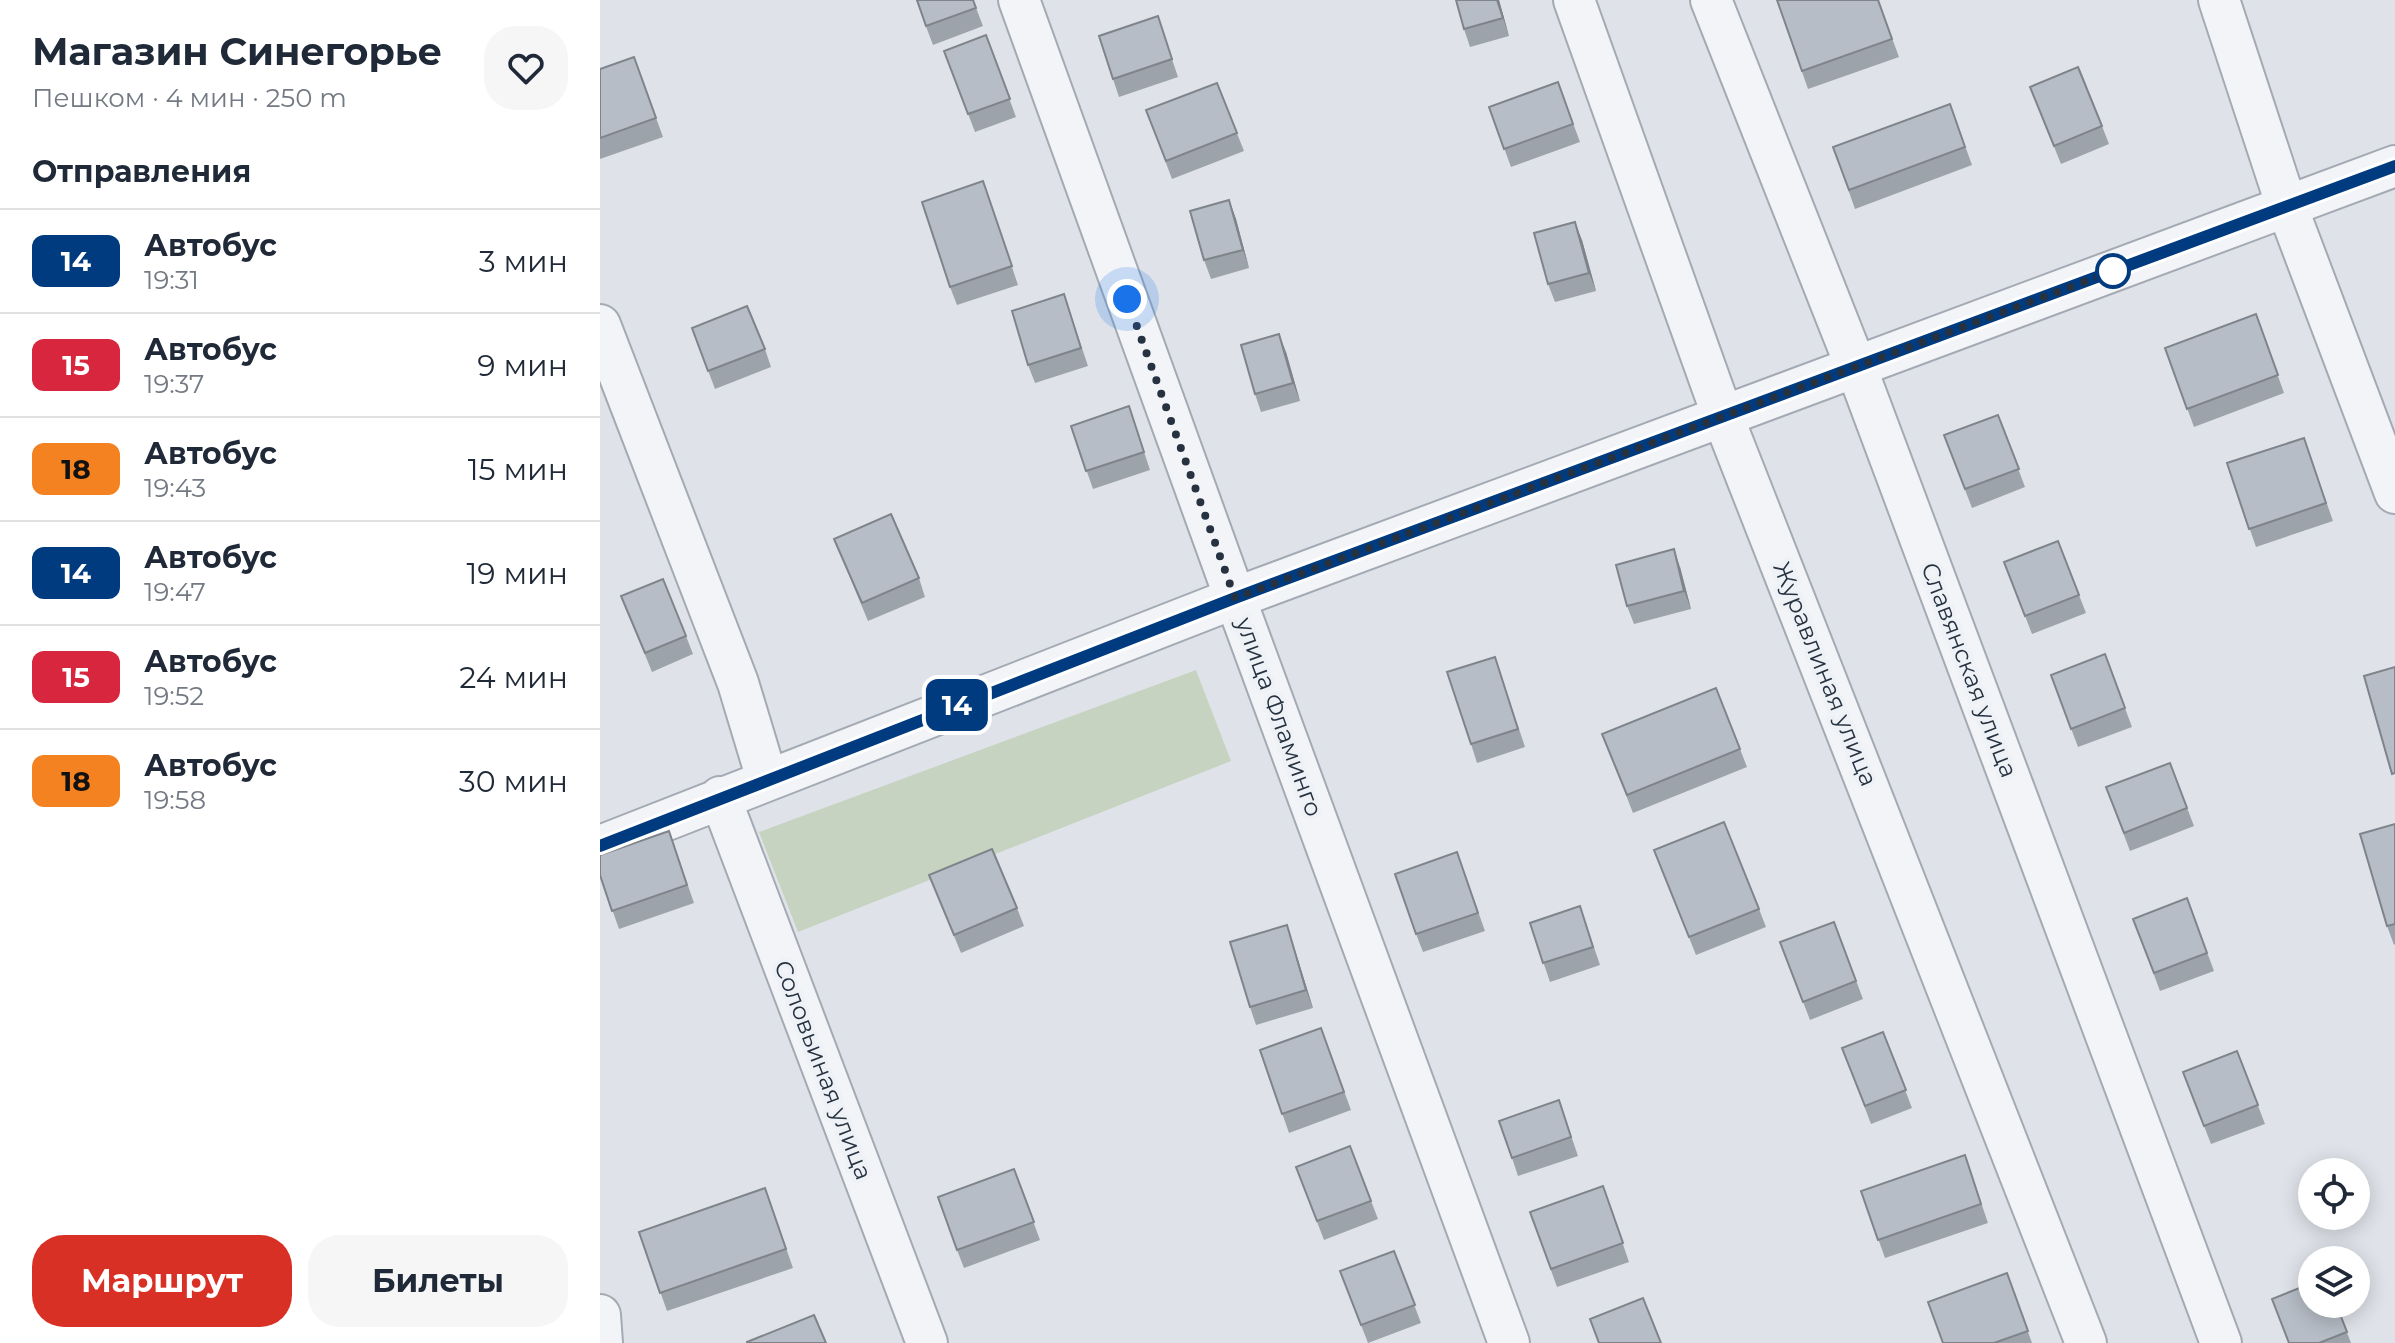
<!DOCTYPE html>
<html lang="ru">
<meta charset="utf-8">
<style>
:root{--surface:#fff;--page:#f6f6f7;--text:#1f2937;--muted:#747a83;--line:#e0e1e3;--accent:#d93025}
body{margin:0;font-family:Montserrat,sans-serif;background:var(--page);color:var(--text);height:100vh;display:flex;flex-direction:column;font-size:30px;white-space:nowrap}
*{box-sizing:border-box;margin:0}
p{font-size:26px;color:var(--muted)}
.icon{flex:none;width:44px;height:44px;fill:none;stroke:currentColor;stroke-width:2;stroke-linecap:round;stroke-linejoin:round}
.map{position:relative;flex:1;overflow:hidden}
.side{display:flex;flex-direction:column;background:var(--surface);width:600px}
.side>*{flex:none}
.badge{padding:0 16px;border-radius:12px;font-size:28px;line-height:52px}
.tools{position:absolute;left:1698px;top:1158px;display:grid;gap:16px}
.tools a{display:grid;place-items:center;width:72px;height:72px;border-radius:50%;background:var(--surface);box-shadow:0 4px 20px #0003;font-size:40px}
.you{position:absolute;width:40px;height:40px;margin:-20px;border:6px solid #fff;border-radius:50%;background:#1a73e8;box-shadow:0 0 0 12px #1a73e833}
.map>.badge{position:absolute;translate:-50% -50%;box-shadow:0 0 0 4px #fff}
h2{padding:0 32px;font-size:30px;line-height:72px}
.round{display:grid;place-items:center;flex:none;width:84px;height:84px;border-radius:32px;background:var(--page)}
.overview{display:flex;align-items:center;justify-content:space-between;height:136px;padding:0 32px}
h1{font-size:38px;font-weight:700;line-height:60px}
.cta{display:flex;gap:16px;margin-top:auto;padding:16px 32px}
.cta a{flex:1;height:92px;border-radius:32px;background:var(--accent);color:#fff;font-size:32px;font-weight:700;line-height:92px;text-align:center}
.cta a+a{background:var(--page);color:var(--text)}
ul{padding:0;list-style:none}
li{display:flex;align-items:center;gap:24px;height:104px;padding:0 32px;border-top:2px solid var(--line)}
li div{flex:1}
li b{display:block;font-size:30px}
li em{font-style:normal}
li .badge{min-width:88px;font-weight:700;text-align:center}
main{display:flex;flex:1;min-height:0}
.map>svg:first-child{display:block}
.green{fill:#c6d3c0}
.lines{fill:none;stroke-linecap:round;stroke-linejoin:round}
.minor-casing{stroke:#a4aab3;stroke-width:44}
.minor{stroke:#f2f4f7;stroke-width:40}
.wall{fill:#9da3aa}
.shaded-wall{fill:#7f848b}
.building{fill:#b6bdc6;stroke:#7f848b;stroke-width:2}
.line-casing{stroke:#fff;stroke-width:18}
.line{stroke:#003b80;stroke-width:12}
.walk{stroke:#273241;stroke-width:8;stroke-dasharray:0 14.4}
.stop-dot{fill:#fff;stroke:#003b80;stroke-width:4}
.labels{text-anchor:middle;stroke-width:8;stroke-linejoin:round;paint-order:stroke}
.street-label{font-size:24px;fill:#273241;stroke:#eef2f6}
</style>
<main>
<section class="side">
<div class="overview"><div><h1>Магазин Синегорье</h1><p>Пешком · 4 мин · 250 m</p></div><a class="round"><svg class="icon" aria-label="heart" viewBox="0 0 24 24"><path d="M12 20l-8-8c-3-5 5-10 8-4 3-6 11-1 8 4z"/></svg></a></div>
<h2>Отправления</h2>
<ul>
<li><span class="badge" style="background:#003b80;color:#fff">14</span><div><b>Автобус</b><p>19:31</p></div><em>3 мин</em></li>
<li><span class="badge" style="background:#d7263d;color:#fff">15</span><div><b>Автобус</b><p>19:37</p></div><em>9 мин</em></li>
<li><span class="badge" style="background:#f58220;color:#111">18</span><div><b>Автобус</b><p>19:43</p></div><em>15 мин</em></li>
<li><span class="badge" style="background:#003b80;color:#fff">14</span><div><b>Автобус</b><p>19:47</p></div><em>19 мин</em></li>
<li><span class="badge" style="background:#d7263d;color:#fff">15</span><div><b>Автобус</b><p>19:52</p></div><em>24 мин</em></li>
<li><span class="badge" style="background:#f58220;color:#111">18</span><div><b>Автобус</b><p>19:58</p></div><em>30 мин</em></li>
</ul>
<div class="cta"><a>Маршрут</a><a>Билеты</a></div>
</section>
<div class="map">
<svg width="1795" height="1343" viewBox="0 0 1795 1343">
<rect width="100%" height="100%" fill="#dfe3e9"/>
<path class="green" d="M596 670 631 761 198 932 159 832Z"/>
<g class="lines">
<g class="minor-casing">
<path id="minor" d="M419 0 635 598 909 1343
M974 0 1123 417 1486 1343
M1111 0 1256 367 1621 1343
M1619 0 1687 207 1795 493
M0 325 138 683 167 779
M120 797 327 1343
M0 846 635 598 1795 166
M0 1315 2 1343"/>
</g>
<use href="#minor" class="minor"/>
</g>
<path class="wall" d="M316 0H373L383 26 333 45Z
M899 0 909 36 870 47 864 29Z
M1177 0H1278L1299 57 1208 89Z
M386 35 416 117 375 132 344 51Z
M564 35 578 77 519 97 513 79Z
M34 57 63 137 0 159V69Z
M958 82 980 142 911 167 889 107Z
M617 83 644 151 572 179 546 110Z
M1430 87 1502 126 1509 144 1461 164Z
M1350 104 1372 165 1255 209 1233 147Z
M383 181 418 285 357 305 350 287Z
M629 200 636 219 649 268 611 279 604 260Z
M982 240 996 291 955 302 948 284Z
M464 294 488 366 435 383 428 365Z
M1656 314 1684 393 1594 427 1565 348Z
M92 328 165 349 171 367 115 389Z
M686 352 700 401 661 412 655 394Z
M529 406 550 470 493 489 471 426Z
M1398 415 1425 487 1372 508 1344 435Z
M1704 438 1733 521 1656 547 1627 463Z
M234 539 319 578 325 597 268 621Z
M1458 541 1486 613 1432 634 1404 562Z
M1080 567 1091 609 1034 624 1027 606Z
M21 596 86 636 93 654 52 672Z
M1505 654 1532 727 1478 747 1451 675Z
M895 657 925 747 877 763 871 744Z
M1002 734 1140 749 1147 767 1033 813Z
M1570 763 1594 826 1530 851 1506 787Z
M1795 824V944L1794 945 1787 926Z
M69 831 94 903 19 929 0 875Z
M1054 850 1159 909 1166 927 1096 955Z
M857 852 885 931 823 952 816 934Z
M329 875 417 908 424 926 361 953Z
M1587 898 1614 971 1560 991 1533 919Z
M980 906 1000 965 950 982 930 923Z
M1234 922 1263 999 1210 1020 1180 942Z
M687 925 713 1008 656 1025 650 1007Z
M721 1028 751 1110 689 1133 660 1050Z
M1283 1032 1312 1108 1271 1124 1242 1048Z
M1637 1051 1665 1124 1611 1144 1583 1072Z
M959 1100 978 1156 918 1176 912 1158Z
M750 1146 778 1219 724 1240 696 1167Z
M1365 1155 1388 1223 1285 1258 1261 1191Z
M414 1169 440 1240 364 1268 357 1250Z
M1003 1186 1029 1262 957 1287 930 1212Z
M165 1188 193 1268 67 1311 39 1232Z
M794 1251 821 1323 768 1343 740 1271Z
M1407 1273 1432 1343H1343Z
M1736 1304 1751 1343H1689Z"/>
<path class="shaded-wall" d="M897 0H899L909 36Z
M629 200 636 219 649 268 643 250Z
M975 222 982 240 996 291 989 273Z
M679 334 686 352 700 401 693 383Z
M1074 549 1080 567 1091 609 1084 591Z
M687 925 693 944 713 1008 706 990Z"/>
<path class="building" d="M317 0H373L376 8 326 26Z
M856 0H897L903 18 864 29Z
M1177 0H1278L1292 39 1202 71Z
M558 16 572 59 513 79 499 36Z
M386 35 410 99 368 114 344 51Z
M34 57 56 118 0 138V69Z
M1478 67 1502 126 1454 146 1430 87Z
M958 82 973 124 904 149 889 107Z
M617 83 637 133 566 161 546 110Z
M1350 104 1365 147 1249 190 1233 147Z
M383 181 412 266 350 287 322 202Z
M629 200 643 250 604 260 590 211Z
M975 222 989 273 948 284 934 233Z
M464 294 481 348 428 365 412 311Z
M147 306 165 349 108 371 92 328Z
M1656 314 1678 375 1587 409 1565 348Z
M679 334 693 383 655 394 641 345Z
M529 406 544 452 486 471 471 426Z
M1398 415 1419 469 1365 489 1344 435Z
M1704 438 1726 503 1649 529 1627 463Z
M291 514 319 578 262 603 234 539Z
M1458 541 1479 595 1425 616 1404 562Z
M1074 549 1084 591 1027 606 1016 565Z
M63 579 86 636 45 653 21 596Z
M1505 654 1525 708 1471 729 1451 675Z
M895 657 918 729 871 744 847 672Z
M1795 667V773L1792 774 1764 676Z
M1116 688 1140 749 1027 795 1002 734Z
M1570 763 1587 808 1524 833 1506 787Z
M1124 822 1159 909 1089 937 1054 850Z
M1795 824V924L1787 926 1760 834Z
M69 831 87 885 12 911 0 875V855Z
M392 849 417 908 354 935 329 875Z
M857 852 878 913 816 934 795 874Z
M1587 898 1607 953 1554 973 1533 919Z
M980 906 993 947 943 963 930 923Z
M1234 922 1256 981 1203 1002 1180 942Z
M687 925 706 990 650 1007 630 942Z
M721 1028 744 1092 682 1114 660 1050Z
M1283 1032 1306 1090 1265 1106 1242 1048Z
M1637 1051 1658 1105 1604 1126 1583 1072Z
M959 1100 971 1137 912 1158 899 1121Z
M750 1146 771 1201 717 1221 696 1167Z
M1365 1155 1381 1204 1278 1240 1261 1191Z
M414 1169 434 1222 357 1250 338 1197Z
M1003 1186 1023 1243 951 1269 930 1212Z
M165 1188 186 1249 60 1293 39 1232Z
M794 1251 815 1305 761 1325 740 1271Z
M1407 1273 1428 1331 1394 1343H1343L1328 1302Z
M1712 1283V1304H1736L1747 1332 1719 1343H1689L1672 1299Z
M1043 1298 1061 1343H999L990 1319Z
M214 1315 226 1343H147V1342Z"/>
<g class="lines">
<g class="line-casing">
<path id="line" d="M0 846 635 598 1795 166"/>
</g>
<use href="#line" class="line"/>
<path class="walk" d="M527 299 635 598 1516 270 1513 271"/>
</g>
<circle class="stop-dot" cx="1513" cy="271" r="16"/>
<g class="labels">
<g class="street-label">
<text transform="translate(1369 670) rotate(69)" y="8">Славянская улица</text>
<text transform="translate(1225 674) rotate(68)" y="8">Журавлиная улица</text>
<text transform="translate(679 717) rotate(70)" y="8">улица Фламинго</text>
<text transform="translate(223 1070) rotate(69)" y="8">Соловьиная улица</text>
</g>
</g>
</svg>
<div class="tools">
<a><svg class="icon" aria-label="locate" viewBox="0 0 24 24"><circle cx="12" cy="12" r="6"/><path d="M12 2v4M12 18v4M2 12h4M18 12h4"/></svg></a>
<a><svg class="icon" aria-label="layers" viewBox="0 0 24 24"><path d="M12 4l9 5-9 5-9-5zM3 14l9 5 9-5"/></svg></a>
</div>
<div class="you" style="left:527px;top:299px"></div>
<b class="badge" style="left:357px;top:705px;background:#003b80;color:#fff">14</b>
</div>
</main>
